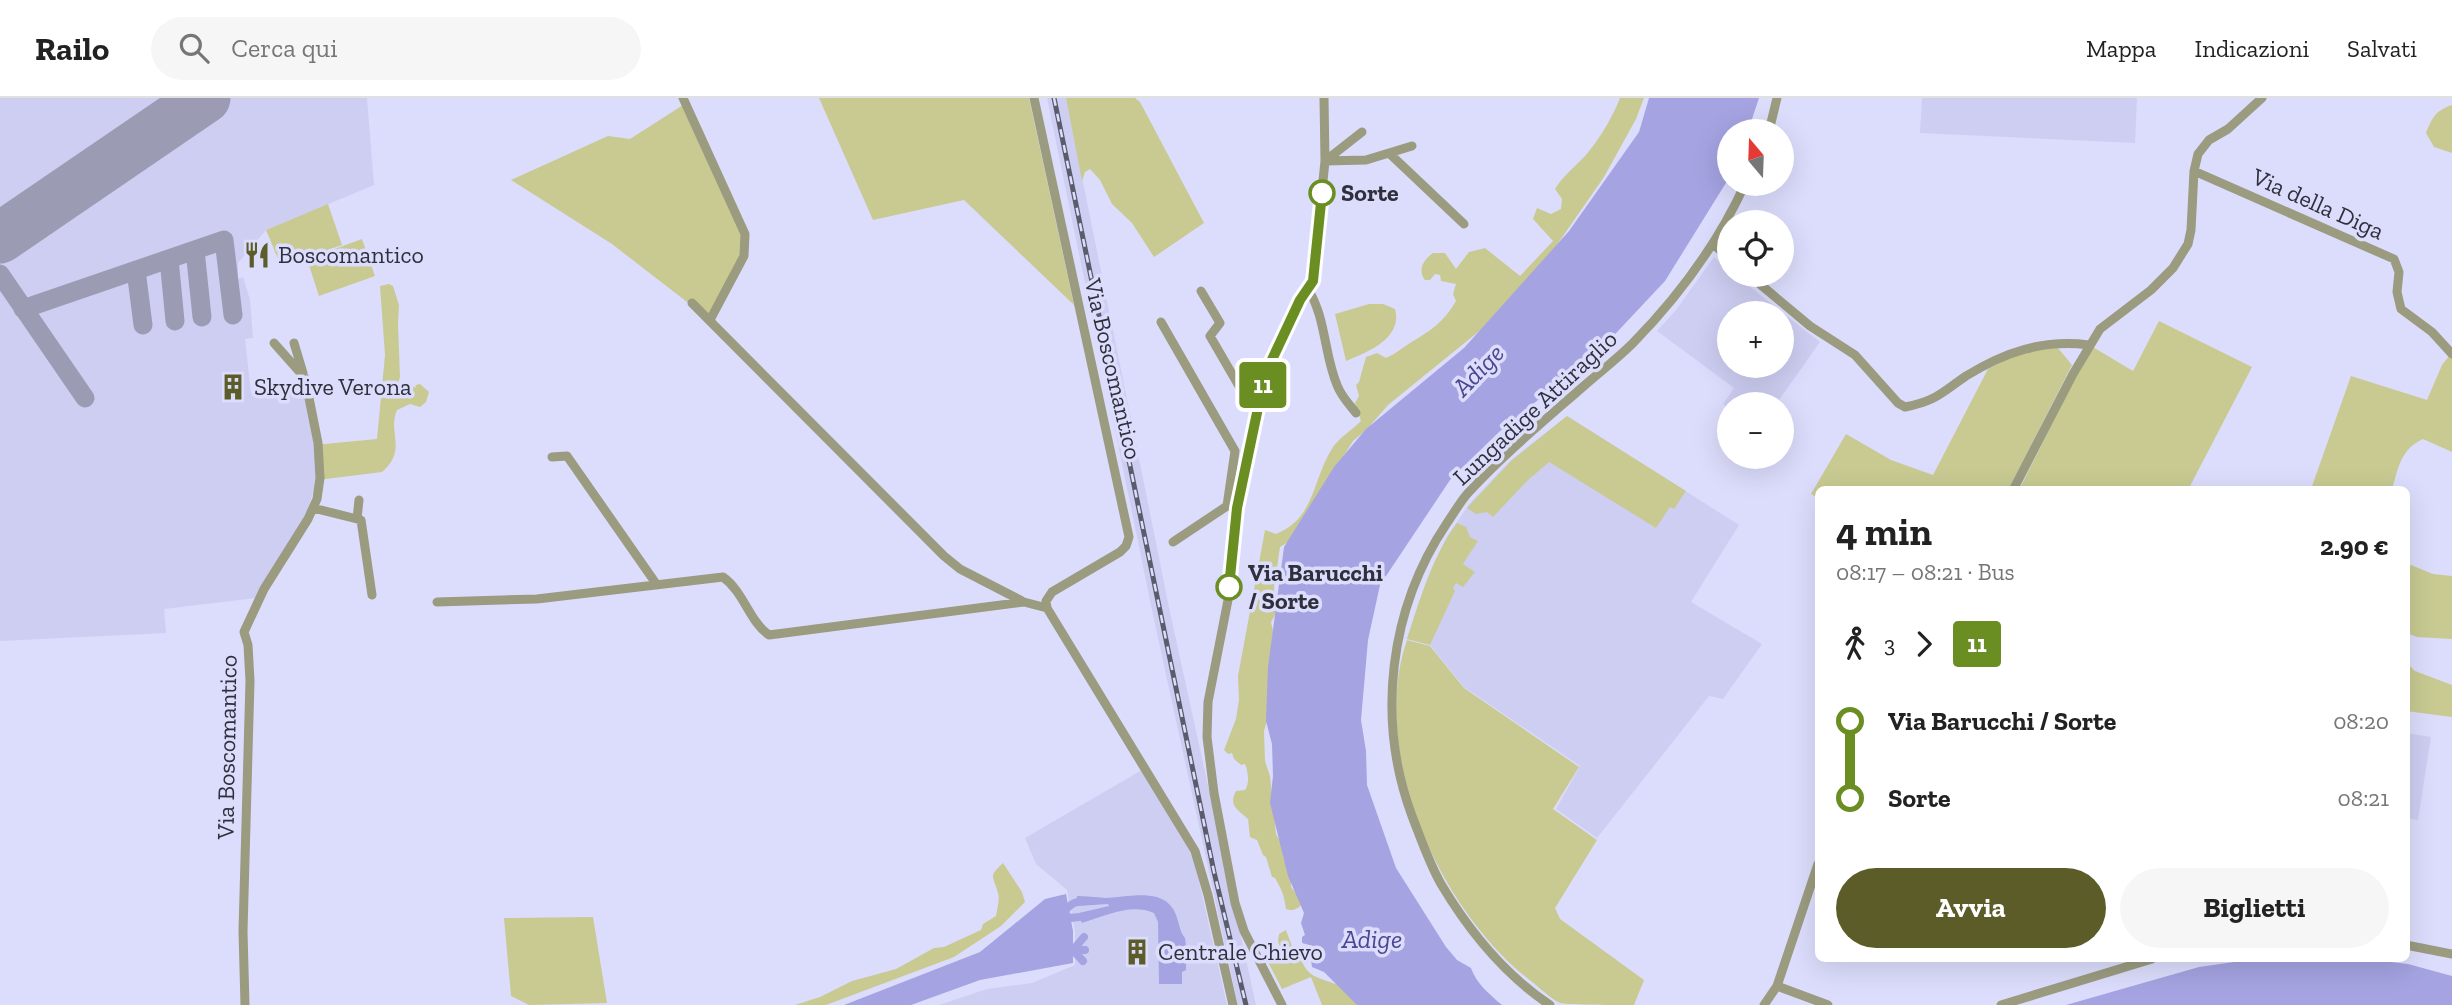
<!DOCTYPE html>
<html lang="it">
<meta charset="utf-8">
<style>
:root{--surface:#fff;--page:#f6f6f6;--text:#222;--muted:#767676;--line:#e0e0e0;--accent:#5c5c29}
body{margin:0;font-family:"Zilla Slab",serif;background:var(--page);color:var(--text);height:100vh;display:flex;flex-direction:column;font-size:26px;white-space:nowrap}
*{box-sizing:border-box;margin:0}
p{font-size:23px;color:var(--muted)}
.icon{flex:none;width:38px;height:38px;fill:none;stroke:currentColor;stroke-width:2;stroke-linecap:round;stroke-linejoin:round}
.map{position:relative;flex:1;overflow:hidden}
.sheet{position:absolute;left:1815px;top:388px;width:595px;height:476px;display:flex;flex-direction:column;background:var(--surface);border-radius:10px;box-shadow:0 7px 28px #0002}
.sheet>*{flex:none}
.badge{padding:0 14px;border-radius:5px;font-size:24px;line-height:46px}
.needle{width:46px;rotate:341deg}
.buttons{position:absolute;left:1717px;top:21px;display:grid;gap:14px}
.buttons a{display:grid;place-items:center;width:77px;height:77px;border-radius:50%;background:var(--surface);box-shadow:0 7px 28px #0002;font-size:35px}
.map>.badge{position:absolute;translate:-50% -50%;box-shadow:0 0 0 4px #fff}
.legs{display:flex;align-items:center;gap:10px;height:77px;padding:0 21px;font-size:23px}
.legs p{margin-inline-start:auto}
.summary{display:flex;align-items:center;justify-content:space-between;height:119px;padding:0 21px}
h1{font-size:38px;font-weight:700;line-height:52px}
.action{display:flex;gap:14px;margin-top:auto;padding:14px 21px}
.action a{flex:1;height:80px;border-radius:42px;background:var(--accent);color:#fff;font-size:28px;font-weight:700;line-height:80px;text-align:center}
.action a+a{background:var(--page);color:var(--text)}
ul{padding:0 21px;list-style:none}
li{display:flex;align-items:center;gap:24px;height:77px;font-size:26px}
li i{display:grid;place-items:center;width:10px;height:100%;margin:0 9px;background:currentColor}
li i::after{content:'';width:18px;height:18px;margin:-9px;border:5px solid;border-radius:50%;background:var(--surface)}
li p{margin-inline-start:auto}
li:first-child i{background:linear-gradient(#0000 50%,currentColor 0)}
li:last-child i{background:linear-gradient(currentColor 50%,#0000 0)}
header{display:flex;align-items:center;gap:42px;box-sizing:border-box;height:98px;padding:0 35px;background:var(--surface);border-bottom:2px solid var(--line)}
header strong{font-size:33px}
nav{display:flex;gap:38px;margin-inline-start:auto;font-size:24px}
.search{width:490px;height:63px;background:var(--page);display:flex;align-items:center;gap:18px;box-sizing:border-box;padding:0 24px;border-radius:38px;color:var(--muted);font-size:26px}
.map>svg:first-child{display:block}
.built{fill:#cecef3;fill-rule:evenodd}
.green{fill:#c8ca92}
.water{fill:#a5a3e1}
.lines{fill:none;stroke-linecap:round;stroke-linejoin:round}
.canal{stroke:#a5a3e1;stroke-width:8}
.taxiway{stroke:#9b9cb4;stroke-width:19}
.runway{stroke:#9b9cb4;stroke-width:51}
.minor{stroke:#9a9b7f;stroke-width:9}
.rail-casing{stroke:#5a5b6b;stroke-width:5}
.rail{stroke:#dcddfc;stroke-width:2.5;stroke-dasharray:8;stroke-linecap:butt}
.line-1-casing{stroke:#fff;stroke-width:16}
.line-1{stroke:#6b8e23;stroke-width:10}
.stop-1-dot{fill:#fff;stroke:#6b8e23;stroke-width:3.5}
.labels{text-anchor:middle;stroke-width:7;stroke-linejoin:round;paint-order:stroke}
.stop-label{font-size:24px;font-weight:bold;fill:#30303c;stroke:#dcddfc;text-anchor:start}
.street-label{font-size:24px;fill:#30303c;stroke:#dcddfc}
.poi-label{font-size:24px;fill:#30303c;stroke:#dcddfc;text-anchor:start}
.water-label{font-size:26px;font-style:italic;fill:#4d458f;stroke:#dcddfc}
</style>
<header>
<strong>Railo</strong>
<div class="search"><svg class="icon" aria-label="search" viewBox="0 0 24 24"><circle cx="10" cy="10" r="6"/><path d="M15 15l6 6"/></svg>Cerca qui</div>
<nav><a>Mappa</a><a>Indicazioni</a><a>Salvati</a></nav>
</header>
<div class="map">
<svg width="2452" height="907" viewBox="0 0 2452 907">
<rect width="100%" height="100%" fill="#dcddfc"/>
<path class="built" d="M0 0H367L374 87 266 132 238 165V181L243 179 250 202 253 240 245 241 251 295 304 292 315 354 316 384 307 415 256 500 164 511 166 535 0 543Z
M1047 0H1066L1170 514 1256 907H1238L1153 517Z
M1922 0H2137L2135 45 1920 35Z
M1714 159 1729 172V177H1735L1820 244 1776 306H1729V311L1723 306 1734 290 1657 233 1676 212ZM1729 215H1782V268H1729Z
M1567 318 1739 427 1691 504 1762 546 1723 601 1709 598 1597 740 1556 711 1580 668 1464 589 1430 547 1407 541 1426 485 1446 440 1470 405 1511 362Z
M2406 635 2431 639 2418 722 2406 720Z
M1142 672 1194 761 1227 907H939L987 891 1032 885 1075 867V834L1067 792 1036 766 1025 740Z"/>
<path class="green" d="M819 0H1029L1074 207 964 102 873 122Z
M1066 0H1135L1140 4 1204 125 1154 159 1132 125 1112 106 1100 82 1090 71 1085 74 1082 83Z
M1620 0H1644L1636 21 1604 79 1554 151 1483 230 1388 307 1367 331 1353 343 1291 442 1280 449 1274 490 1276 515 1271 524 1273 533 1271 609 1264 633 1265 663 1270 678 1276 736 1283 749V759L1291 777V789L1304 805C1298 810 1294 814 1286 811 1284 797 1282 792 1275 780L1272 779 1266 759 1263 757 1257 742 1250 739 1248 721C1238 712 1228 708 1236 693L1245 692C1250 686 1248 673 1245 666L1241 667 1234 661 1232 655 1228 656 1224 652 1236 621 1239 602 1238 578 1265 432 1276 436C1316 420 1312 381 1333 349 1340 339 1352 332 1361 323L1355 305 1359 298 1356 287 1359 284 1366 259 1377 255 1386 260C1395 256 1402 250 1410 245 1429 234 1445 223 1456 203L1453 196 1456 186 1441 183 1440 177 1435 176 1430 182H1425C1417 172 1424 161 1433 155H1445L1456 171 1469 154 1485 150 1520 178 1553 143 1533 121 1537 110 1551 116 1561 111 1562 101 1555 91C1560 82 1570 73 1577 66 1594 51 1612 21 1620 0Z
M683 7 744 138 739 160 709 221 612 146 511 82 608 38 630 41Z
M2452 7V55L2434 49 2426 35C2432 20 2436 12 2452 7Z
M328 106 342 147 281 168 266 132Z
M362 141 375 178 319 198 307 161Z
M389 186 393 188 399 207 398 226 400 279 397 289 411 287 415 290 416 287 420 286 429 294 426 304 420 309 410 306 397 312C387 336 408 351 382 374L318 382 314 347 377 341 385 257 380 188Z
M1369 206H1383L1395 211C1403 240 1368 254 1346 263L1335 216Z
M2159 223 2252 269 2188 392H2019L2091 248 2133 273Z
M2058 250 2072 267 2008 392H1818V400L1811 396 1846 336 1891 362 1933 377 1988 271 2019 254Z
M2452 254V354L2423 341C2401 351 2398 370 2392 392L2311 391 2351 278 2427 302 2442 267Z
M1567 318 1686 393 1674 411 1670 409 1656 430 1549 364 1528 382 1493 419 1487 414 1476 416 1467 410 1511 363Z
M1457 425 1466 429 1470 439 1478 443 1463 466 1475 474 1463 489 1456 485 1453 490 1455 493 1430 547 1407 541C1420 501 1432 459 1457 425Z
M2406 465 2433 476 2452 478V541L2417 539 2406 535Z
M1407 542 1430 548 1464 590 1579 669 1553 711 1597 742 1555 810 1560 821 1644 882 1634 907C1619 907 1571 907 1560 905 1550 900 1540 890 1531 883 1440 813 1368 655 1407 542Z
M2406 564 2415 573 2452 587V619L2406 613Z
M1003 765 1022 794 1025 804 1001 828 954 859 826 907H795L820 899 852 883 896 871 934 850 944 849 981 832 983 826 996 818C997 811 1000 802 998 795 993 777 988 779 1003 765Z
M593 819 607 905 529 907 511 898 504 820Z
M1286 832 1294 854H1300C1305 893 1340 872 1359 907H1322L1311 879 1282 891 1268 864 1277 861 1282 855 1278 843 1279 836Z"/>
<path class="water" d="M1649 0H1759L1748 33H1729V80L1665 183 1603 249 1499 334 1450 382 1380 487 1368 542 1361 622 1366 653 1367 687 1396 770 1446 849 1457 862 1471 870C1476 885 1490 897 1502 907H1357L1324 874 1312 869 1311 862 1315 859 1313 848 1302 845V839L1305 837 1301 825 1304 815 1288 778 1270 705 1273 678 1272 646 1266 623 1268 569 1284 449 1334 369 1366 331 1464 250 1569 133 1639 34Z
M1066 796 1073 833V865L980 882 911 907H844L980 854 1045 801Z
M1077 798C1086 798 1095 799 1105 800 1123 800 1154 791 1169 806 1180 817 1177 830 1185 840L1186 847 1183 851V859L1186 863V872L1182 874V886H1159L1158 824 1154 815C1130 805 1106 818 1082 825L1079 815 1109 808 1108 806 1077 808Z
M2255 861H2365L2408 866 2452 878V907H2066L2199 869Z"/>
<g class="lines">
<path class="canal" d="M1063 815 1070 820 1089 818
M1064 815C1070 805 1076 803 1088 803
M1063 852H1085
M1073 852 1084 839
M1073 852 1083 863"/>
<path class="taxiway" d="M195 152 202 219
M169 161 175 223
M136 172 143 227
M0 176 85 300
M23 211 224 142 233 217"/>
<path class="runway" d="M0 140 205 0"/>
<path class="minor" d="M683 0 745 136 744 158 710 222
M1034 0 1129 439 1126 448 1120 454 1052 494 1046 503 1047 510
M1769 33 1777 0
M1390 56 1464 126
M1325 63 1366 62 1412 48
M1325 63 1362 34
M2194 73 2394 161 2399 174 2397 194 2401 211 2432 234 2452 256
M1713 146 1729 160
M1749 177 1810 228 1855 257 1898 305 1905 309C1936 303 1941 295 1966 278 2005 254 2043 241 2089 247
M1308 191C1326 220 1324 256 1337 287 1341 298 1349 306 1356 315
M1201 193 1220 225 1210 238 1257 319
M692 205 944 458 960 471 1022 503
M1161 224 1235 353 1227 408 1237 410
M294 245 303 275
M552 359 567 358 657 487
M2013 392 2073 276 2100 231 2151 192 2173 170 2188 146 2191 132 2194 73 2198 56 2209 42 2228 31 2262 0
M313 410 361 422 372 497
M357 421 359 402
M1173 444 1227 408
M437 504 537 501 723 479C744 494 749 523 769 537L1024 504 1047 510 1195 753 1208 797 1233 907
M1818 766 1777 888 1828 907
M2406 847 2452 856
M245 907 243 833 250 583 248 547 244 534 264 491 308 421 317 401 320 380 318 345 305 280 274 245
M1282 907 1244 833 1235 805 1214 695 1207 639 1208 604 1229 497 1237 410 1262 291 1269 268 1300 202 1313 183 1325 63 1324 0
M1550 907C1505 877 1469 833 1441 786 1429 765 1421 741 1412 718 1376 621 1389 511 1447 425 1454 415 1460 404 1468 395 1504 356 1545 322 1585 287 1601 273 1618 260 1633 245 1678 199 1718 145 1745 86
M1764 907 1777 888
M2001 907 2152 861"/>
<g class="rail-casing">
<path id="rail" d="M1054 0 1214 774 1246 907"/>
</g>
<use href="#rail" class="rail"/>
</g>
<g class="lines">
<g class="line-1-casing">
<path id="line-1" d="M1229 489 1237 410 1262 291 1269 268 1300 202 1313 183 1322 95"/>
</g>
<use href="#line-1" class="line-1"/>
</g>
<defs>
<g id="restaurant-bare" transform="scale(2.1)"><path d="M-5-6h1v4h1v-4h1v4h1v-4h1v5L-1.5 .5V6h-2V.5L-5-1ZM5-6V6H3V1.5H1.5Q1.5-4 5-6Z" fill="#5c5c29" stroke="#dcddfc" stroke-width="2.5" paint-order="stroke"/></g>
<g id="building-bare" transform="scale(2.1)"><path d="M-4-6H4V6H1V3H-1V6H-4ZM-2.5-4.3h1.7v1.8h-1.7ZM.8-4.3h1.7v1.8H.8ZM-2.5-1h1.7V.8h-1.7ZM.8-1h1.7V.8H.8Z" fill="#5c5c29" stroke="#dcddfc" stroke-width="2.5" paint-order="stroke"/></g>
</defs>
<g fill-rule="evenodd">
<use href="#restaurant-bare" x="257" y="157"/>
<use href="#building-bare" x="233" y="289"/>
<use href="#building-bare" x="1137" y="854"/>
</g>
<g class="stop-1-dot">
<circle cx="1322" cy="95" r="12"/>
<circle cx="1229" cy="489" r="12"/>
</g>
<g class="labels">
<g class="stop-label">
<text x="1341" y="103">Sorte</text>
<text x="1248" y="483">Via Barucchi<tspan x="1248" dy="28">/ Sorte</tspan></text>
</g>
<g class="street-label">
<text transform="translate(2318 106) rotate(24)" y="8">Via della Diga</text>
<text transform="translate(1113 271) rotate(77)" y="8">Via Boscomantico</text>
<text transform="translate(1535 310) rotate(-43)" y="8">Lungadige Attiraglio</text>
<text transform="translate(227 649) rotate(-89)" y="8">Via Boscomantico</text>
</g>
<g class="poi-label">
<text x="278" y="165">Boscomantico</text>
<text x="254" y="297">Skydive Verona</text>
<text x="1158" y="862">Centrale Chievo</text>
</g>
<g class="water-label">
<text transform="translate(1478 272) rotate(-46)" y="9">Adige</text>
<text x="1372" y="850">Adige</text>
</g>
</g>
</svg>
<div class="buttons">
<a><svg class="needle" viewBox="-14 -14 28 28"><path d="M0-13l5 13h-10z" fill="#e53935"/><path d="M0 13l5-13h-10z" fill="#767676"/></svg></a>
<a><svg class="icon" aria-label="locate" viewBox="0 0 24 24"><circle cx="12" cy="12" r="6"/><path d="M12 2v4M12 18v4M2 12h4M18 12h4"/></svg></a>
<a>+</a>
<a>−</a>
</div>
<b class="badge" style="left:1263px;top:287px;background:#6b8e23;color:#fff">11</b>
<section class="sheet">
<div class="summary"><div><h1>4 min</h1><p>08:17 – 08:21 · Bus</p></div><b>2.90 €</b></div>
<div class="legs"><svg class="icon" aria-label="walk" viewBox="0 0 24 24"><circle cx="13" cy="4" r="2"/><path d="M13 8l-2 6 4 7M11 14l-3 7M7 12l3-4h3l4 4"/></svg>3<svg class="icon" aria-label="forward" viewBox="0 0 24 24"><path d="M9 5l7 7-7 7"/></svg><b class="badge" style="background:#6b8e23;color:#fff">11</b></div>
<ul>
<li><i style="color:#6b8e23"></i><b>Via Barucchi / Sorte</b><p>08:20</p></li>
<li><i style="color:#6b8e23"></i><b>Sorte</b><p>08:21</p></li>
</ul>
<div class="action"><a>Avvia</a><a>Biglietti</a></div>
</section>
</div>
